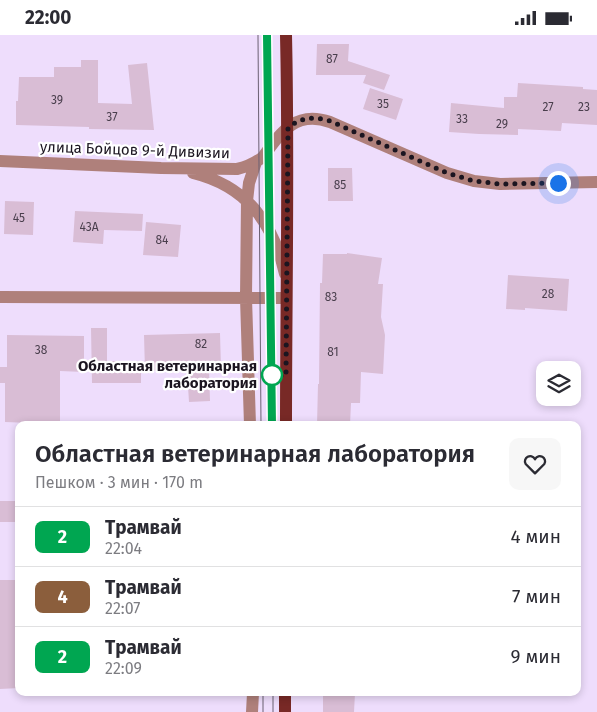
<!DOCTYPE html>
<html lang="ru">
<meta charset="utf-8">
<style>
:root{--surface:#fff;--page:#f7f7f7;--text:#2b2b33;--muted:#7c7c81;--line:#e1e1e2}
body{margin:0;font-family:"Fira Sans",sans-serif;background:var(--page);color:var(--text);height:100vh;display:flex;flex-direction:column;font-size:19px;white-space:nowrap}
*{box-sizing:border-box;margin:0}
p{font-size:16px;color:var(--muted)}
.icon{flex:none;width:28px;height:28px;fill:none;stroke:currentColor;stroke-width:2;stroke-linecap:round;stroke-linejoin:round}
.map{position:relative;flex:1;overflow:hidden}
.side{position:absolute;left:15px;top:386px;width:566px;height:275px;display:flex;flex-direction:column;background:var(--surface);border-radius:10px;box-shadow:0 2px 8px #0003}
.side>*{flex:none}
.badge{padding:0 10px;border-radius:8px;font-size:18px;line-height:32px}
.tools{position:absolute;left:536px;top:326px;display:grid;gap:10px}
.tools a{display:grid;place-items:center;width:45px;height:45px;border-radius:10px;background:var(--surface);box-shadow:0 2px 8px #0003;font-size:25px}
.you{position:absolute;width:25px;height:25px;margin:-12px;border:4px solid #fff;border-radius:50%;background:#1a73e8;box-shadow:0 0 0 8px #1a73e833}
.map>.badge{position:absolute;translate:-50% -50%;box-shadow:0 0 0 2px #fff}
.round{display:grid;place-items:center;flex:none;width:52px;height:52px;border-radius:10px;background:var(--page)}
.overview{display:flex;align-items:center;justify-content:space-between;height:85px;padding:0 20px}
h1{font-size:24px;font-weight:600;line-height:38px}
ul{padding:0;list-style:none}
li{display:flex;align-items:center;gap:15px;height:60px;padding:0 20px;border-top:1px solid var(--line)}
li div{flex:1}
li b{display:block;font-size:19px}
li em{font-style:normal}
li .badge{min-width:55px;font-weight:700;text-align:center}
.status{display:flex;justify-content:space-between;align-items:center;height:35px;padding:0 25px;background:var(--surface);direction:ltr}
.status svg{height:14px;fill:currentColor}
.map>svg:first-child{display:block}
.building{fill:#d9bdd5}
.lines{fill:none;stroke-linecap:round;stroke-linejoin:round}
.minor{stroke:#af807b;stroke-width:12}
.major{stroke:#782926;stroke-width:12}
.tram{stroke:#6a6072;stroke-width:1}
.line-casing{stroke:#fff;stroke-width:11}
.line{stroke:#00a651;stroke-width:8}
.walk{stroke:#1b1520;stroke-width:5;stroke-dasharray:0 9}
.stop-dot{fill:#fff;stroke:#00a651;stroke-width:2.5}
.labels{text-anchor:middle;stroke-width:4.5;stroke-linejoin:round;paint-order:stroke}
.number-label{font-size:12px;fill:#4a3f4d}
.street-label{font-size:15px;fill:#1b1520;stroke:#fff}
.stop-label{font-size:15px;font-weight:bold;fill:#1b1520;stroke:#fff;text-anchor:end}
</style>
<div class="status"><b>22:00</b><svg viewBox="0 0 49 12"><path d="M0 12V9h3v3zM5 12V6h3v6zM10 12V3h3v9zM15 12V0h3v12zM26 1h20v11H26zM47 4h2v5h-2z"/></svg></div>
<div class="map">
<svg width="597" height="677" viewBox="0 0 597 677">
<rect width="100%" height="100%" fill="#eeddfc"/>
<path class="building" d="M317 9H349L348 26 390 40 384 55 363 48 366 40H316Z
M81 25H98V68L132 69 128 30 147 28 154 95 89 94V92L16 90V66H18L19 42H54V32H81Z
M518 48 583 52V54L597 55V90L562 88 561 96 518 94V100L479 99 449 97 451 68 504 73V62H517Z
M370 53 403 64 396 85 363 74Z
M328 133H352L353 166H328Z
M5 166 34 167 33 200 4 199Z
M75 176 143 179 142 196 104 195 103 209 73 207Z
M146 187 181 190 178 222 143 220Z
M347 218 382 223 378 249H383L381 282 385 300 383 339 361 337 360 368H351L350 390H317L318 349H319L320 248H322L323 219H347Z
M508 240 569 244 567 276 525 273V275L506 274Z
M91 293H107V326H141V348H92Z
M220 298 221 334H209L210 366 189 367 187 335 145 336 144 300Z
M7 300 84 301V337L60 336V390H32V388L5 387V348H0V332H7Z
M0 466H19V487H0Z
M0 545H19V653L0 654Z
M323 658H355L354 677H323Z"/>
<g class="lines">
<path class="minor" d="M0 126 161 133 237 134C247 132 255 128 263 122 281 97 296 75 330 87L447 138 474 146 500 149 597 147
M193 138C246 151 273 187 285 239
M0 262 286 263
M250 390 246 263 247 166 249 148 256 127
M252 677 253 658"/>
<path class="major" d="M286 390C286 260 289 130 286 0
M285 658V677"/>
<path class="tram" d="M258 0 261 390
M267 0 272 390
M263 677V658
M273 677V658"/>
</g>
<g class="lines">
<g class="line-casing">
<path id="line" d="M267 0 272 390"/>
</g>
<use href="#line" class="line"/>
<path class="walk" d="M272 340 286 341 288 93C301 82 314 81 330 86L447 138 474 146 500 149 558 148"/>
</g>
<circle class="stop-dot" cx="272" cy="340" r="10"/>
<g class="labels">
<g class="number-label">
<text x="332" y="28">87</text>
<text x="57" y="69">39</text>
<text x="383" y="73">35</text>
<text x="548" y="76">27</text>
<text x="584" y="76">23</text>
<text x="112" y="86">37</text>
<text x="462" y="88">33</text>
<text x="502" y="93">29</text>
<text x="340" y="154">85</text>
<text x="19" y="187">45</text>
<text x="89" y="196">43А</text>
<text x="162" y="209">84</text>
<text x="548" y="263">28</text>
<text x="331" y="266">83</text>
<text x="201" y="313">82</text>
<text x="41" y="319">38</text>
<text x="333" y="321">81</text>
</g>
<g class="street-label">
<text transform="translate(135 115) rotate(2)" y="5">улица Бойцов 9-й Дивизии</text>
</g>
<g class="stop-label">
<text x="257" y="336">Областная ветеринарная<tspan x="257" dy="17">лаборатория</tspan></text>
</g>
</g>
</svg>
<div class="tools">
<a><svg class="icon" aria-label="layers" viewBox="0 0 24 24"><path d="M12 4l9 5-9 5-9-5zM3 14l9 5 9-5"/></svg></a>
</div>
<div class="you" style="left:558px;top:148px"></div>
<section class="side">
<div class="overview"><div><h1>Областная ветеринарная лаборатория</h1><p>Пешком · 3 мин · 170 m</p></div><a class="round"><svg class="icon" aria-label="heart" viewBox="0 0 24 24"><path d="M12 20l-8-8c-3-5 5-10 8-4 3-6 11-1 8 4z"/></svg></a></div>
<ul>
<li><span class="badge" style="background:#00a651;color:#fff">2</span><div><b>Трамвай</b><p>22:04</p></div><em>4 мин</em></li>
<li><span class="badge" style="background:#8b5e3c;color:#fff">4</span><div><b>Трамвай</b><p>22:07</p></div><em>7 мин</em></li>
<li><span class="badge" style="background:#00a651;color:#fff">2</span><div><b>Трамвай</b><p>22:09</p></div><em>9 мин</em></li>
</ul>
</section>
</div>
